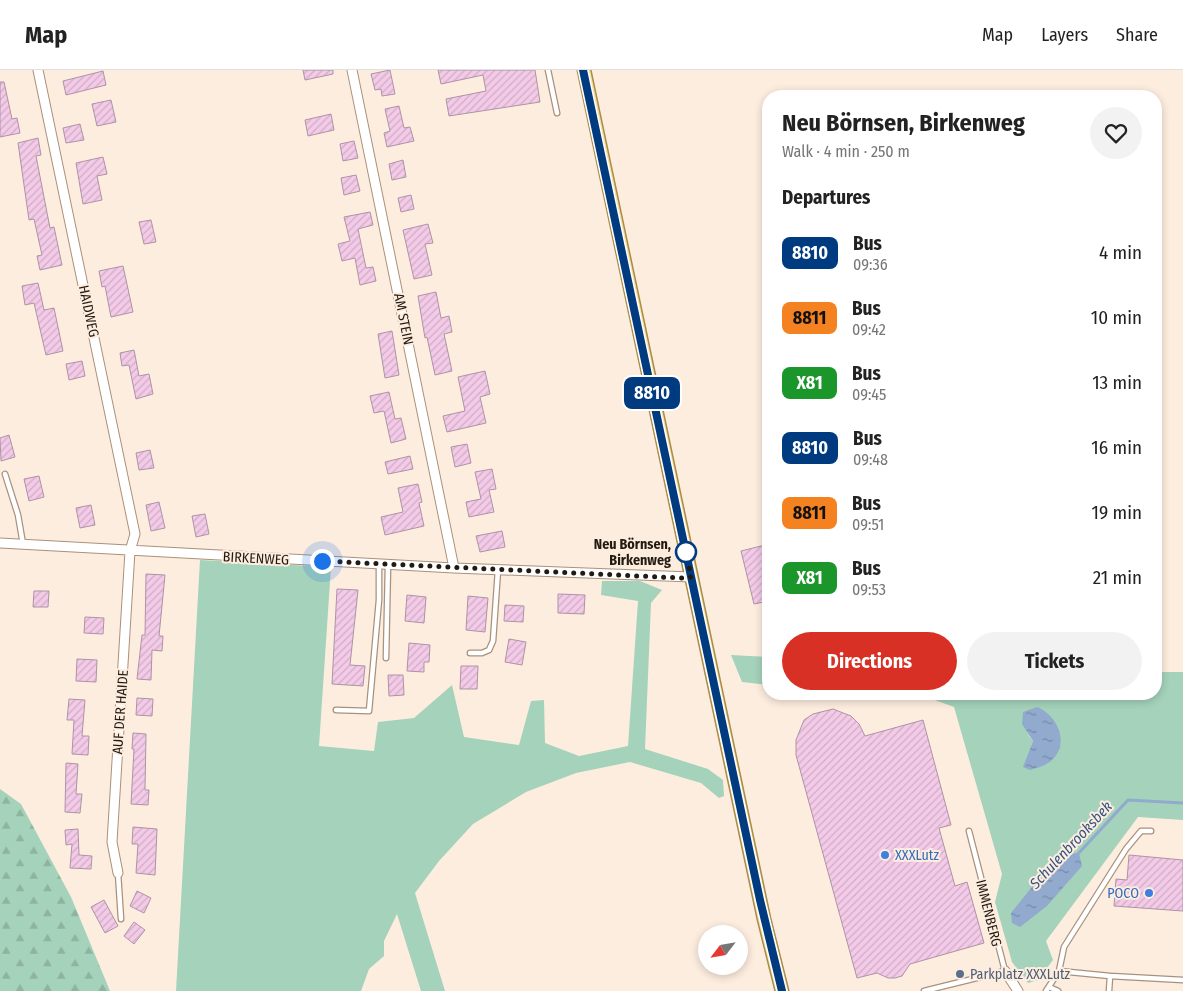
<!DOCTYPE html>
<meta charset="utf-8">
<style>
:root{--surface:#fff;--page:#f2f2f2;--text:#222;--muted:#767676;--line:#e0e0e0;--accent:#d93025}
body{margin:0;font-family:"Fira Sans Condensed",sans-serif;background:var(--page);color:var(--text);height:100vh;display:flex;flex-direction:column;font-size:19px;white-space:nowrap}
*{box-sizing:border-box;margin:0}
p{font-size:16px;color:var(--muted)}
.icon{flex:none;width:28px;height:28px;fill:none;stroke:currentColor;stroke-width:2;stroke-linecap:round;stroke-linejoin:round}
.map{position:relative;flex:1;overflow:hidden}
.details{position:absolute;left:762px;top:20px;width:400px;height:610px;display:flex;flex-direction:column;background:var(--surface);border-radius:20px;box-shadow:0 2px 8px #0003}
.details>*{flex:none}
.badge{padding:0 10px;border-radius:8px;font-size:18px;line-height:32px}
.needle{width:32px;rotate:239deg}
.tools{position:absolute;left:698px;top:855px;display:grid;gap:10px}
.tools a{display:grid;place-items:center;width:50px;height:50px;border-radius:50%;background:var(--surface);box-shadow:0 2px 8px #0003;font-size:25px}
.you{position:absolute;width:25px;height:25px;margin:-12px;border:4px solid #fff;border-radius:50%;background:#1a73e8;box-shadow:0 0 0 8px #1a73e833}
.map>.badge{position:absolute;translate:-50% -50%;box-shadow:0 0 0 2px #fff}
h2{padding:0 20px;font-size:19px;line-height:45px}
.round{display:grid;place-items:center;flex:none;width:52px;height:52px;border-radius:26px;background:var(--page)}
.headline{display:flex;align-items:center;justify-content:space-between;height:85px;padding:0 20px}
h1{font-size:24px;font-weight:700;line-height:38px}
.action{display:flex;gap:10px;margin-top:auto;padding:10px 20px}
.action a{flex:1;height:58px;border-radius:30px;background:var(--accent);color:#fff;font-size:20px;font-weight:700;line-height:58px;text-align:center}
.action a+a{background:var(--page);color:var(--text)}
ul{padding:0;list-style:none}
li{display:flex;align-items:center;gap:15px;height:65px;padding:0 20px}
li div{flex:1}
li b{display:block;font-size:19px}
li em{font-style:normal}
li .badge{min-width:55px;font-weight:700;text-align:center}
header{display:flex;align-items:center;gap:30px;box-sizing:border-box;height:70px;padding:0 25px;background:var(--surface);border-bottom:1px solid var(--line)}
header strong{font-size:24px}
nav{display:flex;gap:28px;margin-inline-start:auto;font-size:18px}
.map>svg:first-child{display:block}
.green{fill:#a5d2bb;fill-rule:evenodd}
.forest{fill:url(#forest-firs)}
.water{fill:url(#water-ripples)}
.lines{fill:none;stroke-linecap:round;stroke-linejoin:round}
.stream{stroke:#91aace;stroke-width:3}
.building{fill:url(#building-hatch);stroke:#ae93a6}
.lane-casing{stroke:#a9917c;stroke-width:7}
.street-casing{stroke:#a9917c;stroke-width:11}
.primary-casing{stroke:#a88c47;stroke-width:15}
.lane{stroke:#fff;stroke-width:4.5}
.street{stroke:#fff;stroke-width:9}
.primary{stroke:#f6dfa1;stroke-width:12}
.line-casing{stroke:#fff;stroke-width:11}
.line{stroke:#003b80;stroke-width:8}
.walk{stroke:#231a12;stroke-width:5;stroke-dasharray:0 9}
.stop-dot{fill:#fff;stroke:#003b80;stroke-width:2.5}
.shop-dot{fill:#3f7fe0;stroke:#fdeddf;stroke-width:2}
.service-dot{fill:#5c6f8a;stroke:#fdeddf;stroke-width:2}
.labels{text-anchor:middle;stroke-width:4;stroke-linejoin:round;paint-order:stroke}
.street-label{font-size:14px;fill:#231a12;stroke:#fdeddf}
.stop-label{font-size:14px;font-weight:bold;fill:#231a12;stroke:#fdeddf;text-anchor:end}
.shop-label{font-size:14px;fill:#366cbe;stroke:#fdeddf;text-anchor:start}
.service-label{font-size:14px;fill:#4e5e75;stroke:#fdeddf;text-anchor:start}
.water-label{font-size:15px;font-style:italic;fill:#335485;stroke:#fdeddf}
</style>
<header>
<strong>Map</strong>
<nav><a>Map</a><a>Layers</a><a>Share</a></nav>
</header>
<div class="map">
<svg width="1183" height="921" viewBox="0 0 1183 921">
<defs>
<pattern id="forest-firs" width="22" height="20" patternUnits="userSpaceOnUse" patternTransform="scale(1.25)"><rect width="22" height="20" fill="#a5d2bb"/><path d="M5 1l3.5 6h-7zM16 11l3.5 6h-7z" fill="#8eb4a0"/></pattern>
<pattern id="water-ripples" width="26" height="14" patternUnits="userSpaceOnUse" patternTransform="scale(1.25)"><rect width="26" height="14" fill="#91aace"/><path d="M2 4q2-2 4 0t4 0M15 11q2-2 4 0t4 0" fill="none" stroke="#768aa6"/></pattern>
<pattern id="building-hatch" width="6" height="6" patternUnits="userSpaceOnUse" patternTransform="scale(1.25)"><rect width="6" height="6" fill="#f3cae7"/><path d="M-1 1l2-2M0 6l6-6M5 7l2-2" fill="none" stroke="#d0adc5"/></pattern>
</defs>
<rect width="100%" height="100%" fill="#fdeddf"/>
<path class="green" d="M200 490 331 497 319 676 374 681 378 652 414 648 452 615 464 667 519 675 531 631 544 630 545 673 579 686 628 676 638 531 601 525 602 511H640L662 520 651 533 645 679 708 699 723 710 724 726 719 728 701 713 630 692 576 703 526 722 473 754 439 791 415 823 445 921H421L397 844 384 871V886L369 899 361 921H176Z
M731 585 769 587V615L742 612Z
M1156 602H1183V750L1138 747 1046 871 1053 890 1038 910 1028 913 1012 892 995 832 1002 804 954 637 932 629 868 624H1156ZM1026 662 1052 690 1024 697 1033 671Z"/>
<path class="forest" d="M0 719 21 734 71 827 110 921H0Z"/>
<path class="water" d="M1037 637C1057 645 1071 673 1051 691 1045 696 1037 698 1030 700L1023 697 1033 671 1022 654 1023 642Z
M1079 783 1082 796 1047 836 1020 857 1012 853 1011 843 1035 813 1057 792 1068 784Z"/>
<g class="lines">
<path class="stream" d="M1076 786 1128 730 1183 733"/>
</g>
<path class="building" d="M303 0H333V4L305 10Z
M390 0 395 24 382 26 381 19 375 20 371 4Z
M438 0H535L540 32 449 46 446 29 486 21 483 5 441 14Z
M103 1 106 15 66 25 63 11Z
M0 12H4L12 49 17 48 20 63 0 67Z
M111 30 116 52 97 56 92 34Z
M399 36 404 58 410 57 414 71 387 77 384 63 390 61 385 39Z
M331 44 334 60 308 66 305 50Z
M80 54 84 70 66 73 63 58Z
M38 68 41 85 36 86 50 158 54 157 62 195 40 200 37 186 42 185 34 149 29 150 18 73Z
M354 71 358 88 343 91 340 74Z
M103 87 107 104 97 106 102 130 83 134 76 93Z
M403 90 406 107 392 110 389 94Z
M356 105 360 121 344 125 341 108Z
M411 125 414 139 401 142 398 128Z
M370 142 373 155 358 159 366 198 373 197 376 211 360 215 355 188 342 191 338 174 350 171 344 147Z
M151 150 156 172 144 174 139 152Z
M428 154 433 173 425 174 432 205 414 209 403 160Z
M123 196 133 242 111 247 105 216 102 217 99 201Z
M38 213 44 240 54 238 63 281 46 285 34 233 25 235 22 216Z
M436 222 441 248 449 246 452 262 444 264 452 301 435 305 427 267 425 268 418 226Z
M392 261 399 305 385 308 378 264Z
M134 280 139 306 149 304 153 324 136 329 129 295 122 296 120 283Z
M82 291 85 306 69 310 66 294Z
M485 301 490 324 480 327 486 353 447 362 443 346 465 341 458 307Z
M389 322 395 349 401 348 406 369 391 373 384 341 374 343 370 326Z
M9 365 15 387 1 391 0 368Z
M467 374 471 393 455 397 451 377Z
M150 380 154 398 139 400 136 383Z
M410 386 413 399 388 404 385 392Z
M492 399 496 419 489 420 494 442 469 447 466 432 481 429 475 402Z
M39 406 44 427 29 431 24 409Z
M418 414 422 432 419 433 424 456 385 465 381 447 403 442 398 418Z
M159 432 165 458 151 461 146 435Z
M91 435 95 455 80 458 76 438Z
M205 444 209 464 196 467 192 446Z
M502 461 505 477 480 482 476 466Z
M769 474V531L754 534 741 481Z
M146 504 165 505 159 566H163L162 581 152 580 151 610 137 609 142 565H145Z
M337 519 358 520 350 595 365 596 363 616 332 614Z
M34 521H49L48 537H33Z
M558 524 585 525 584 544 558 543Z
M407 525 426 527 424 553 405 551Z
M468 526 488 528 485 562 466 560Z
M505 535 524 536 523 552 504 551Z
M85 547 104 548 103 564 84 563Z
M509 569 526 572 522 595 505 592Z
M409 573 430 575 429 592H424V602L407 601Z
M77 589 97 590 96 612 76 611Z
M461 596H478L477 619H460Z
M388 605H403L404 625 389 626Z
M137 628 153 629 152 646 136 645Z
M69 629 85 630 82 666H89L88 685 72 684 74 650H67Z
M833 639 851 646 859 654 865 666 923 650 951 755 939 758 955 816 967 812 984 873 910 894 902 906 895 908H888L877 903 857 908 796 685V670L804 650 813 644Z
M133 663 146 664 145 720H149L148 735 131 734 134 679H132Z
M66 693 78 694 76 724H82L80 743 65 742Z
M133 757 157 759 155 805 136 803 138 774H132Z
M78 759 79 785 92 786 91 799 70 798 72 774 66 775 65 760Z
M1129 785 1183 790V841L1114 836 1116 809 1127 810Z
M137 821 151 828 144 843 130 836Z
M104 830 118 856 105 863 91 837Z
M134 852 145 860 134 874 124 866Z"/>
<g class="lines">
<g class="lane-casing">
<path id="lane" d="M548 0 557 43
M5 404 18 445 23 474
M470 583H482L489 580 493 571 498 500
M386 588 388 495
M336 640 369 641 379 530V495
M118 803 121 849
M1059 901 1110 906 1109 921
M1110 906 1183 910
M1049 917 1058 921
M924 921 1005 901 969 761
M1046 921 1059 901 1064 877 1126 779 1141 761H1151"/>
</g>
<g class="street-casing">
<path id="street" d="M38 0 135 464 130 481 112 772 118 803
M352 0 454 498
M0 473 454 498 691 507
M1005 901 1018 921"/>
</g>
<g class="primary-casing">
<path id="primary" d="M584 0 764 849 782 921"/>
</g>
<use href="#lane" class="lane"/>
<use href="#street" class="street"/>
<use href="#primary" class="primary"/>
</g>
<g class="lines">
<g class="line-casing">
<path id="line" d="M583 0 760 830 782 921"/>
</g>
<use href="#line" class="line"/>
<path class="walk" d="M322 491 681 508 691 507 686 482"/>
</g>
<circle class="stop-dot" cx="686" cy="482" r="10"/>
<g class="shop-dot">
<circle cx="885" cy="785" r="5"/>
<circle cx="1149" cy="823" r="5"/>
</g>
<circle class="service-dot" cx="960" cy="904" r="5"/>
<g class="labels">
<g class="street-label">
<text transform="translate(89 241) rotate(78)" y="5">HAIDWEG</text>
<text transform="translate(404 249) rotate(79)" y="5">AM STEIN</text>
<text transform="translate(256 488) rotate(3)" y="5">BIRKENWEG</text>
<text transform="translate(120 642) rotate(-86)" y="5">AUF DER HAIDE</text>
<text transform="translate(989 843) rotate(76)" y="5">IMMENBERG</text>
</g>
<g class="stop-label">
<text x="671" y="479">Neu Börnsen,<tspan x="671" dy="16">Birkenweg</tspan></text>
</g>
<g class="shop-label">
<text x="895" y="790">XXXLutz</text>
<text x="1139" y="828" text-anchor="end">POCO</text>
</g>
<g class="service-label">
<text x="970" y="909">Parkplatz XXXLutz</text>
</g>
<g class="water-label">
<text transform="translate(1071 775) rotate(-47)" y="5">Schulenbrooksbek</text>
</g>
</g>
</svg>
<div class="tools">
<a><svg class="needle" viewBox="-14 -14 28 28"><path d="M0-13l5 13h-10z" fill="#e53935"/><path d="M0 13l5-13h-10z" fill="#767676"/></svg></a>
</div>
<div class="you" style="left:322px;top:491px"></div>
<b class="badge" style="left:652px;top:323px;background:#003b80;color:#fff">8810</b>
<section class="details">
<div class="headline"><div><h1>Neu Börnsen, Birkenweg</h1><p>Walk · 4 min · 250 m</p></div><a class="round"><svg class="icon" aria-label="heart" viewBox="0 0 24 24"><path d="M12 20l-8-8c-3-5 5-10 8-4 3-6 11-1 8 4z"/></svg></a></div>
<h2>Departures</h2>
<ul>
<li><span class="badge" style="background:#003b80;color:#fff">8810</span><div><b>Bus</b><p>09:36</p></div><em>4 min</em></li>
<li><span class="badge" style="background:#f58220;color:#111">8811</span><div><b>Bus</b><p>09:42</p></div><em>10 min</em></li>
<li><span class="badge" style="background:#1a962b;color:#fff">X81</span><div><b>Bus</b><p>09:45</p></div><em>13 min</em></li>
<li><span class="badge" style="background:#003b80;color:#fff">8810</span><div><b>Bus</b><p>09:48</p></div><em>16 min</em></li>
<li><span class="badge" style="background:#f58220;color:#111">8811</span><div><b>Bus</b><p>09:51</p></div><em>19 min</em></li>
<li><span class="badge" style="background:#1a962b;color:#fff">X81</span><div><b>Bus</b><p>09:53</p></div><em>21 min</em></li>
</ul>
<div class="action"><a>Directions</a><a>Tickets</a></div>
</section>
</div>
